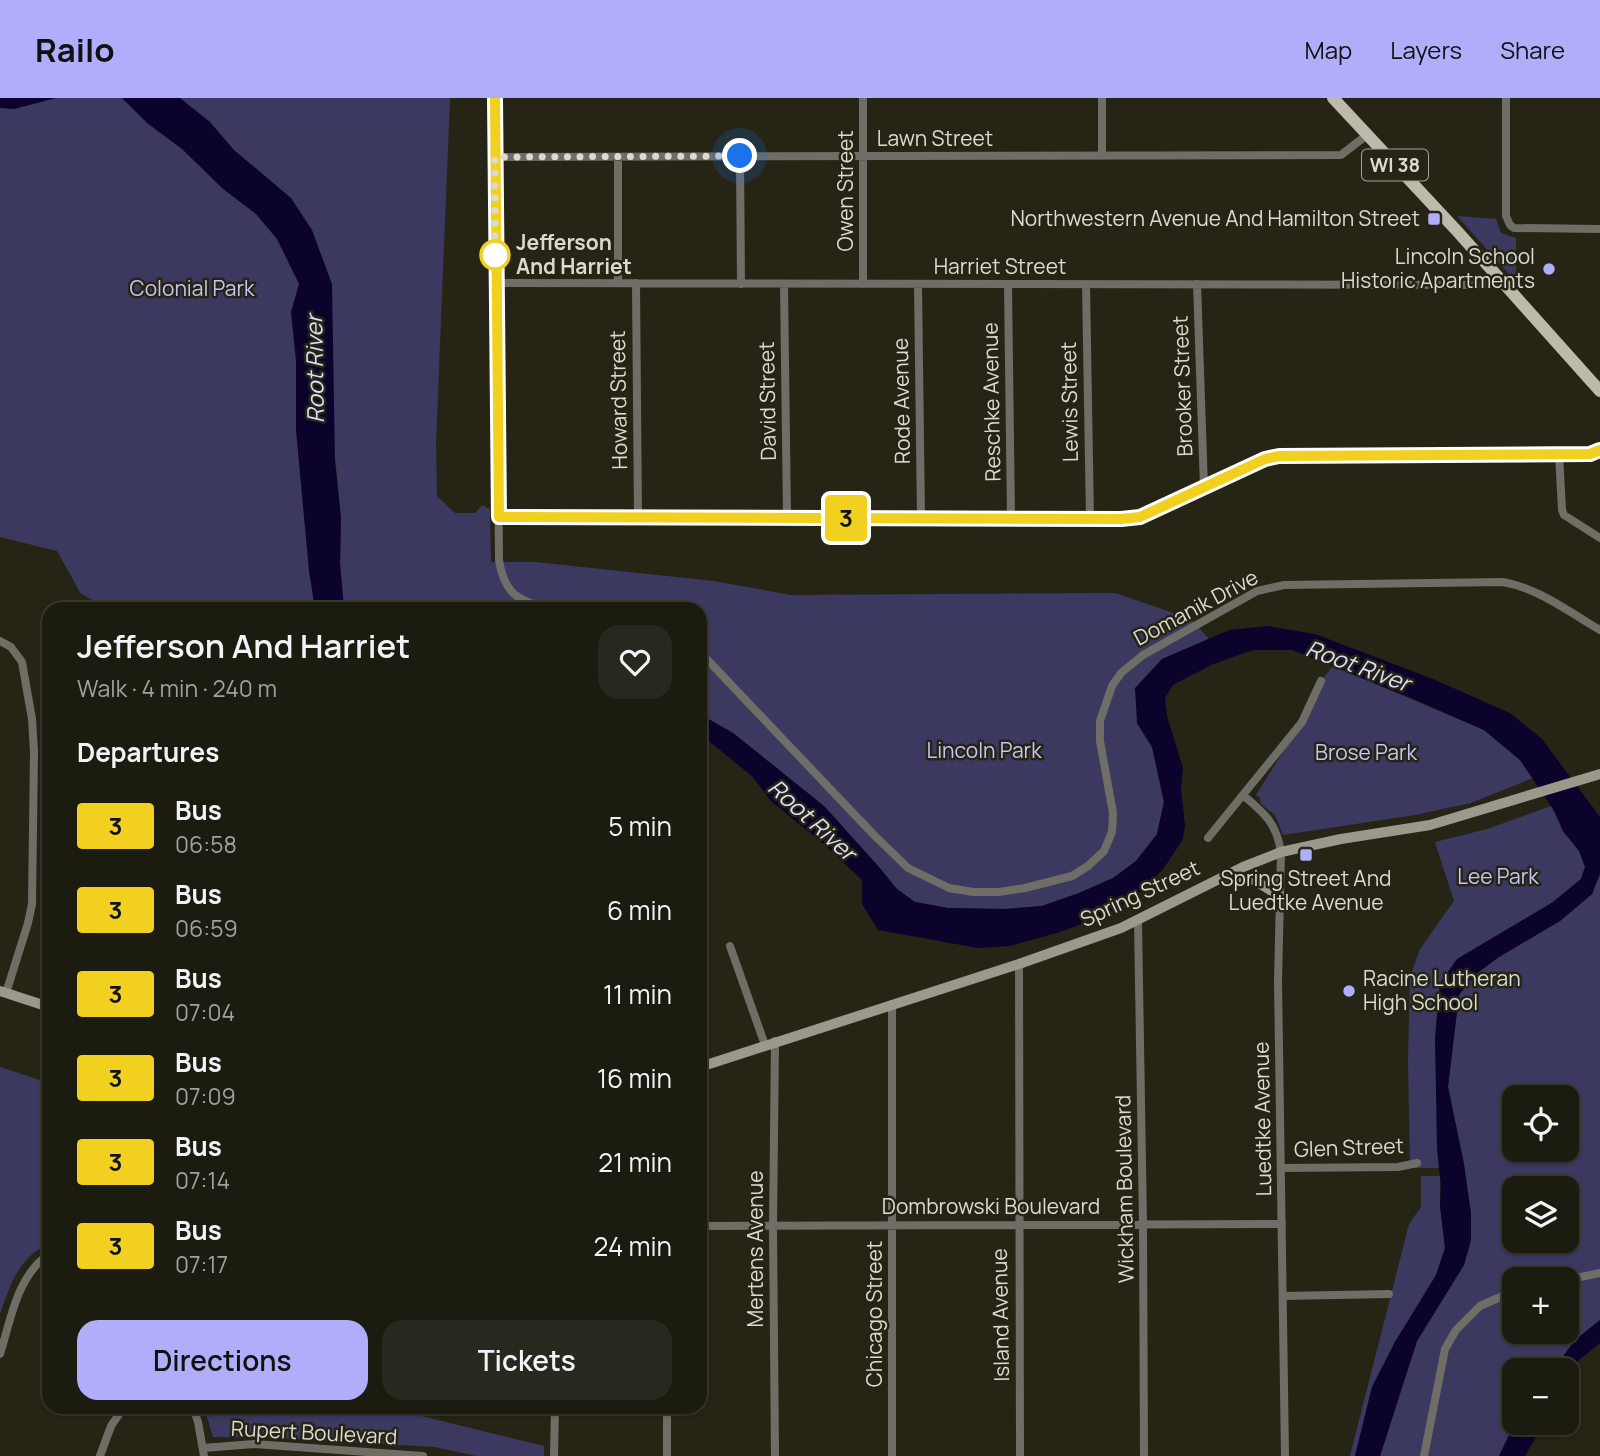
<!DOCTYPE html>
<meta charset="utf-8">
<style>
:root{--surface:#1c1b10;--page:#29281e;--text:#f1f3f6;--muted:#a0a19f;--line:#3a3930;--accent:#b0adfa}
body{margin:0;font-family:Manrope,sans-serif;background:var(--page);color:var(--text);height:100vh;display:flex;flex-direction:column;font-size:26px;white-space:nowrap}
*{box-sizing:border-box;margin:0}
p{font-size:23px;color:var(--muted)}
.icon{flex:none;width:38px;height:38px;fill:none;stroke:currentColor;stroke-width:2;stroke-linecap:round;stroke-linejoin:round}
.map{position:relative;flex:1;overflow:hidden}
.drawer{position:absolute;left:42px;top:504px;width:665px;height:812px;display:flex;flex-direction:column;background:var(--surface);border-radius:21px;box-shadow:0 2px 5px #0004,0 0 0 2px var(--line)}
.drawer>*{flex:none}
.badge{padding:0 14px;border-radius:5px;font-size:24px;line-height:46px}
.fabs{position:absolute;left:1502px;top:987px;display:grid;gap:14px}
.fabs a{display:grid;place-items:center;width:77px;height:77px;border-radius:14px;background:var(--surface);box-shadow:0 2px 5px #0004,0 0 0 2px var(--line);font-size:35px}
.you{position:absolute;width:35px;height:35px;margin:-18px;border:5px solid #fff;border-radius:50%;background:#1a73e8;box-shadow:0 0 0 10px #1a73e833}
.map>.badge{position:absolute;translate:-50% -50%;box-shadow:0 0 0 4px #fff}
h2{padding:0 35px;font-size:26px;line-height:63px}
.round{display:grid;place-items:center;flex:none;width:74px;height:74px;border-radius:21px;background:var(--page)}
.overview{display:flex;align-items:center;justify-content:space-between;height:119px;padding:0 35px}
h1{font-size:33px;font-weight:600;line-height:52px}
.primary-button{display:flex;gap:14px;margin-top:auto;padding:14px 35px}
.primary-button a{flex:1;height:80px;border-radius:21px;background:var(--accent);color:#111;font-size:28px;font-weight:600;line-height:80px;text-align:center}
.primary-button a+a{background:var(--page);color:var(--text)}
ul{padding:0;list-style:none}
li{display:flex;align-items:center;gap:21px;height:84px;padding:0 35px}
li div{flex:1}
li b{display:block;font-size:26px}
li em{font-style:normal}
li .badge{min-width:77px;font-weight:700;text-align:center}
header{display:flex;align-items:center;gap:42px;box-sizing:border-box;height:98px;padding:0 35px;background:var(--accent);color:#111}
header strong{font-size:33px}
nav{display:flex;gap:38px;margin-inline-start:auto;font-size:24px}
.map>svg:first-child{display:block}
.green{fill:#3c3961;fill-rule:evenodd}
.water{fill:#0c032c}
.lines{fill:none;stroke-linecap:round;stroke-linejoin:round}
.minor{stroke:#6f6e66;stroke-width:8}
.secondary{stroke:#9a998c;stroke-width:10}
.primary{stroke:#bcbaaa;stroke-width:12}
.line-casing{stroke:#fff;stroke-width:16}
.line{stroke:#f2d020;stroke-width:10}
.walk{stroke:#dbdad0;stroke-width:7;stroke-dasharray:0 12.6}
.poi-dot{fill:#b0adfa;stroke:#262415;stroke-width:2.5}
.stop-dot{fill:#fff;stroke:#f2d020;stroke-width:3.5}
.labels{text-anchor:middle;stroke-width:5;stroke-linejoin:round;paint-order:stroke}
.shield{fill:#262415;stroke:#a5a398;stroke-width:2}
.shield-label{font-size:19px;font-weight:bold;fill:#dbdad0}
.street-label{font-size:21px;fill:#dbdad0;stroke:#262415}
.poi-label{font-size:21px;fill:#dbdad0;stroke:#262415;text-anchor:end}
.stop-label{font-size:21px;font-weight:bold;fill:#dbdad0;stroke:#262415;text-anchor:start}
.park-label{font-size:21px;fill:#c5c4f3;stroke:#262415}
.water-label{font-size:23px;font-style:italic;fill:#dcdcfb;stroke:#262415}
</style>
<header>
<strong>Railo</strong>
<nav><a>Map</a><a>Layers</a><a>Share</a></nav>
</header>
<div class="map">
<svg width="1600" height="1358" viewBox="0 0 1600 1358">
<rect width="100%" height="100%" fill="#262415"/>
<path class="green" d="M0 0H450L436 345 437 398 455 415H475L482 407 490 411 491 464H535L714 483 791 497 1115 495 1191 521 1209 541 1162 561 1137 625 1152 649 1164 704 1157 736 1136 763 1113 780 1079 795 1042 808 1005 811 948 810 915 804 897 791 879 769 824 708 733 635 700 616V511H344L340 465 341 420 334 348 298 350 309 472 315 511H107V509L81 496 57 453 0 439Z
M1457 118 1496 121 1501 135 1516 140V184Z
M1333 568 1484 632 1520 662 1533 680 1471 705 1415 717 1283 737 1275 717 1261 706 1260 700 1256 697 1302 624 1321 583Z
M1551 708 1563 733 1579 753 1585 769 1581 781 1553 804 1511 831 1440 885 1435 940 1439 1070H1410L1408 963 1410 879 1420 851 1454 803 1435 744 1487 731Z
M1600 776V1222L1575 1242 1553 1272H1514L1515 1325 1499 1358H1380L1417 1243 1464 1167 1471 1142 1464 1066 1448 989 1459 896 1476 876 1499 859 1560 823 1592 796ZM1514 999H1566V1052H1514ZM1514 1090H1566V1143H1514ZM1514 1181H1566V1234H1514Z
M0 969 49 985V1145C18 1161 11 1185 0 1216Z
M1421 1078H1440V1108L1445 1150 1436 1177 1395 1244 1372 1289 1355 1358H1350L1409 1126 1421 1109Z
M204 1309H385L544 1348V1358H476L435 1349 296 1341 213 1339Z"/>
<path class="water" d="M0 0H56L14 11 0 10Z
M122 0H180L210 24 234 52 291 100 312 132 332 186 335 364 341 420 340 465 344 511H315L309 472 296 332V263L291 214 299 186 277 141 256 116 223 91 182 51 147 25Z
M1267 528 1315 536 1433 581 1510 615 1542 641 1600 719V776L1592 796 1560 823 1499 859 1476 876 1459 897 1448 989 1464 1066 1471 1115V1142L1464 1167 1417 1243 1380 1358H1355L1372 1289 1395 1244 1436 1177 1445 1150 1440 1108 1441 1088 1437 1051 1435 940 1440 885 1457 861 1553 804 1581 781 1585 769 1579 753 1563 733 1555 714 1520 662 1484 632 1411 600 1292 552H1253L1211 567 1173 587 1165 600 1167 618 1183 670 1181 691 1185 727 1183 741 1164 770 1141 794 1125 806 1095 821 1060 834 1010 848 978 850 878 832 862 806V782L825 747 771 703 753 679 700 636V616L733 635 824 708 879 769 897 791 915 804 948 810 1005 811 1042 808 1079 795 1113 780 1136 763 1157 736 1164 704 1152 649 1137 625 1135 590 1162 561 1229 532Z
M1600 1222V1245L1579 1262 1566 1285V1272H1553L1575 1242Z
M1515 1325H1544L1525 1358H1499Z"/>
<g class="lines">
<path class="minor" d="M495 0 499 462C504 497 521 505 553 511
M863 0V186
M1102 0V58
M1506 0V118L1510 127 1514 130 1600 131
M740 58 741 186
M495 59 1341 57 1367 37
M618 60V185
M495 185 1505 187
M636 185 638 420
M784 186 787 419
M918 186 921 420
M1197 186 1204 389
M1008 187 1011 420
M1086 187 1090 421
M1559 356 1562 412 1564 417 1600 440
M499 420 1121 421 1140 419 1265 361 1279 358 1590 356 1600 352
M0 543 11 549 22 564 32 621 34 654 32 806 28 825 6 895
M700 554 873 736 908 770 949 790 973 794H999L1025 790 1072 778 1088 768 1104 753 1112 734 1113 715 1100 643V623L1112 588 1121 575 1143 557 1257 493 1284 487 1503 484C1538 490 1569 514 1600 532
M1243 697C1265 716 1276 724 1281 754L1278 883 1285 1358
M1208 740 1302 624 1321 583
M1138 823 1143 1126 1144 1358
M730 848 765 947
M1019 866 1020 1358
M892 906V1358
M775 943 773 1129 775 1358
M1281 1070 1398 1069 1417 1065
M700 1128 1282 1126
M1566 1182 1600 1175
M1283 1198 1389 1196
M0 1256C11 1221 17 1178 49 1156
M193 1309 198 1324 204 1358
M203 1350 254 1346 423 1358
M100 1358 111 1328 124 1309
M554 1358 555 1309
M667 1358V1309
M1424 1358 1445 1251 1456 1232 1480 1208 1514 1193"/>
<path class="secondary" d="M1225 778 1254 782 1280 798
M0 893 49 909
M700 969 1019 866 1121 830 1243 769 1281 754 1341 741 1430 727 1600 676"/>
<path class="primary" d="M1333 0 1457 133 1600 293"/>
</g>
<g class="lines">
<g class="line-casing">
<path id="line" d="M495 0 499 419 1121 421 1140 419 1265 361 1279 358 1590 356 1600 352"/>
</g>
<use href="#line" class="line"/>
<path class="walk" d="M495 157V160V59L740 58"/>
</g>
<g class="poi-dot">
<rect x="1427" y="114" width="14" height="14" rx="3.5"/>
<circle cx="1549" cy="171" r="7"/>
<rect x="1299" y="750" width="14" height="14" rx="3.5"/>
<circle cx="1349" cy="893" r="7"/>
</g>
<circle class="stop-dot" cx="495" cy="157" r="14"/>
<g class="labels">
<rect class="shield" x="1362" y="51.5" width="66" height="31" rx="5"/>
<g class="shield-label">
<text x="1395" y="74">WI 38</text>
</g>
<g class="street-label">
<text x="935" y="48">Lawn Street</text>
<text transform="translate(846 93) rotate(-90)" y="7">Owen Street</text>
<text x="1000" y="176">Harriet Street</text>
<text transform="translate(1183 288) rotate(-92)" y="7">Brooker Street</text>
<text transform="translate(619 302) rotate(-91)" y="7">Howard Street</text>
<text transform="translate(768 303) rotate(-91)" y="7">David Street</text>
<text transform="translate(902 303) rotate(-91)" y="7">Rode Avenue</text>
<text transform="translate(992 304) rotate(-91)" y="7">Reschke Avenue</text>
<text transform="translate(1070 304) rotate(-91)" y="7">Lewis Street</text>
<text transform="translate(1196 510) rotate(-28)" y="7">Domanik Drive</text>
<text transform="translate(1140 796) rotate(-25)" y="7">Spring Street</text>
<text transform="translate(1263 1021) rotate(-91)" y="7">Luedtke Avenue</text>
<text transform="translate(1349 1050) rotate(-2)" y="7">Glen Street</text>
<text transform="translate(1125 1091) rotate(-91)" y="7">Wickham Boulevard</text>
<text x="991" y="1116">Dombrowski Boulevard</text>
<text transform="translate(756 1151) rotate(-90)" y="7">Mertens Avenue</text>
<text transform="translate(875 1216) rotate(-90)" y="7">Chicago Street</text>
<text transform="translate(1001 1217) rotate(-91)" y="7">Island Avenue</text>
<text transform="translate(314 1335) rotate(3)" y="7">Rupert Boulevard</text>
</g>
<g class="poi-label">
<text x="1420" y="128">Northwestern Avenue And Hamilton Street</text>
<text x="1535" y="166">Lincoln School<tspan x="1535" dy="24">Historic Apartments</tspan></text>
<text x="1306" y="788" text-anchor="middle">Spring Street And<tspan x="1306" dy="24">Luedtke Avenue</tspan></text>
<text x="1363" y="888" text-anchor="start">Racine Lutheran<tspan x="1363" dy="24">High School</tspan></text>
</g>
<g class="stop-label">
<text x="516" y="152">Jefferson<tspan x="516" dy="24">And Harriet</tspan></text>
</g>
<g class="park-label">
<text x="192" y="198">Colonial Park</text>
<text x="984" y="660">Lincoln Park</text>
<text x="1366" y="662">Brose Park</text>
<text x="1498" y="786">Lee Park</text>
</g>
<g class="water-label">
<text transform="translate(315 271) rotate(-91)" y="8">Root River</text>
<text transform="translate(1358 568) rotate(20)" y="8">Root River</text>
<text transform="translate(812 722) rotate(42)" y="8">Root River</text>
</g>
</g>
</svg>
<div class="fabs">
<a><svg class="icon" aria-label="locate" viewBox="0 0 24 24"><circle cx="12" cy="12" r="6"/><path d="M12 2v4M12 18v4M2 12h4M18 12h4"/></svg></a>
<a><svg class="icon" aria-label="layers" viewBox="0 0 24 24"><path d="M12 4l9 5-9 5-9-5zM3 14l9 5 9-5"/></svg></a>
<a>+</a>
<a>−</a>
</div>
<div class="you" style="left:740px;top:58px"></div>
<b class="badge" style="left:846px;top:420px;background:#f2d020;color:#111">3</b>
<section class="drawer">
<div class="overview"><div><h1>Jefferson And Harriet</h1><p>Walk · 4 min · 240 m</p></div><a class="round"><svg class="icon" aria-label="heart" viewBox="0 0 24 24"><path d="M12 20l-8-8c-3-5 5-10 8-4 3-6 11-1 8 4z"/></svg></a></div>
<h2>Departures</h2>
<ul>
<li><span class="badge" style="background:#f2d020;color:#111">3</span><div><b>Bus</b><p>06:58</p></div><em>5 min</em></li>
<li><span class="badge" style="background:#f2d020;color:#111">3</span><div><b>Bus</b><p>06:59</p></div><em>6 min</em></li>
<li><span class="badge" style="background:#f2d020;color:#111">3</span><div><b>Bus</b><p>07:04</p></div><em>11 min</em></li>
<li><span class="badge" style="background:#f2d020;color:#111">3</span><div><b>Bus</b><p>07:09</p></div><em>16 min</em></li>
<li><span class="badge" style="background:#f2d020;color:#111">3</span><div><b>Bus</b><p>07:14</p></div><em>21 min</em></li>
<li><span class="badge" style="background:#f2d020;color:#111">3</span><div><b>Bus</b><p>07:17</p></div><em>24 min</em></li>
</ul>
<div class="primary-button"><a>Directions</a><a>Tickets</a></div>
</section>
</div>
